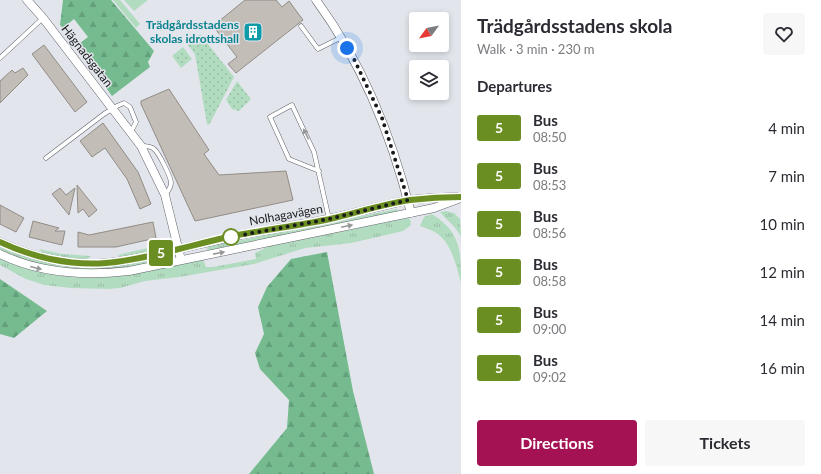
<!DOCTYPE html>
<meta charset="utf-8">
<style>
:root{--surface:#fff;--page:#f7f7f7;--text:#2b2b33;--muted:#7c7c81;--accent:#a41254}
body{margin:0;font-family:Lato,sans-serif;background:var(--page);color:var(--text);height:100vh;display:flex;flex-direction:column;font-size:15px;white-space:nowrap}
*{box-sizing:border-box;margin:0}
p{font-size:13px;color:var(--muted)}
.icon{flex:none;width:22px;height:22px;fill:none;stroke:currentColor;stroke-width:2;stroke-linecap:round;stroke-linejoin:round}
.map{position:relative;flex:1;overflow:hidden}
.sheet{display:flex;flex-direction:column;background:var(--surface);width:360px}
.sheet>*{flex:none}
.badge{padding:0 8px;border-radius:3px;font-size:14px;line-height:26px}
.needle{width:26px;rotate:237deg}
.buttons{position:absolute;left:409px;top:12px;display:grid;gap:8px}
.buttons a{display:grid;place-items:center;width:40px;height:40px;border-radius:4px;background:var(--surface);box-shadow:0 2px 6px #0003;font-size:20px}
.you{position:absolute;width:20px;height:20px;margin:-10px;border:3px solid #fff;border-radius:50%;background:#1a73e8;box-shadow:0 0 0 6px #1a73e833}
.map>.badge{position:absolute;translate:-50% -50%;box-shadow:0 0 0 2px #fff}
h2{padding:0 16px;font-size:15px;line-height:36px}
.round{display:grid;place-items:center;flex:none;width:42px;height:42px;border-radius:4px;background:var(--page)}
.summary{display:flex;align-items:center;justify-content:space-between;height:68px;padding:0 16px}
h1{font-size:19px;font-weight:700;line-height:30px}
.action{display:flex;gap:8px;margin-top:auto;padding:8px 16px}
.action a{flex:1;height:46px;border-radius:4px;background:var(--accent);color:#fff;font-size:16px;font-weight:700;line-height:46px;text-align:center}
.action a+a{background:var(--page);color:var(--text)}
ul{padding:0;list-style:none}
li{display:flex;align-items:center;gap:12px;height:48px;padding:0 16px}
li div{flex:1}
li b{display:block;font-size:15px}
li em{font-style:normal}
li .badge{min-width:44px;font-weight:700;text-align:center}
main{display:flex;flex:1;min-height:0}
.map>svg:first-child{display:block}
.grass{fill:url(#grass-tufts)}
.forest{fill:url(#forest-firs)}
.park{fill:url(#park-dots)}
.pitch{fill:#b2dcc0}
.building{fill:#c3bdb8;stroke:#928c87}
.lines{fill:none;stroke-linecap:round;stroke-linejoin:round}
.lane-casing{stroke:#5f6268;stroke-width:5}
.street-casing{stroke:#5f6268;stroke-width:9}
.lane{stroke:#fff;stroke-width:4}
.street{stroke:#fff;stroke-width:8}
.oneway{fill:#979898}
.line-casing{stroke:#fff;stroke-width:9}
.line{stroke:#6b8e23;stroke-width:6}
.walk{stroke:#18191b;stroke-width:4;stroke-dasharray:0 7.2}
.stop-dot{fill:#fff;stroke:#6b8e23;stroke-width:2}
.labels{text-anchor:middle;stroke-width:3;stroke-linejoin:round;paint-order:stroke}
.culture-label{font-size:12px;font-weight:bold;fill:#0d838f;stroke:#e2e6ec;text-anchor:end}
.street-label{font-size:12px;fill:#18191b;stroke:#e2e6ec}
</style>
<main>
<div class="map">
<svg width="461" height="474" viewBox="0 0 461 474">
<defs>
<pattern id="grass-tufts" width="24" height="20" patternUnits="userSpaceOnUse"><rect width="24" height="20" fill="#b2dcc0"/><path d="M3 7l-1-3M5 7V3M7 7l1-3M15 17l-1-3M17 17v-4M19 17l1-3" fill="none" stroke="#98bca4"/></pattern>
<pattern id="forest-firs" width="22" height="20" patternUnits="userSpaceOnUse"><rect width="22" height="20" fill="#75bb8f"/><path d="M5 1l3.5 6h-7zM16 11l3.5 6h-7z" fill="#64a07b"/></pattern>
<pattern id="park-dots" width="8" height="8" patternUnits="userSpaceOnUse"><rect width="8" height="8" fill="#b2dcc0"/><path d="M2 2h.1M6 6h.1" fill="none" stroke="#98bca4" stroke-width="1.8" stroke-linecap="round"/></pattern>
</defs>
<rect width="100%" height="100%" fill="#e2e6ec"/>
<path class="grass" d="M397 209 398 211 208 253 207 247Z
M446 211 454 213 460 219 461 237C456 226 447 221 440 212Z
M432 214C461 233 461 250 461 283 456 265 452 243 435 232 431 230 425 228 420 226L424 217Z
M409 218 411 222 410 226 403 231 386 235 351 243 305 248 254 264 179 277 145 281 120 288 108 289 71 288 44 285 26 279 0 265V258C28 270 58 278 89 278 127 278 166 267 203 259L206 267H213L256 259 255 253 269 246Z
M169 240 167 246 162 250 124 257 117 255 161 245Z
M0 246 17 254 52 263 74 266 169 255 170 257 166 260 130 269 91 272 46 267 0 251Z
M39 249 62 254 91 256 85 260 66 259 44 255Z"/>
<path class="forest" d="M63 0H111L154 51 148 62 150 67 112 96 76 46 88 37 74 19 63 28 60 25Z
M327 252 353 391 374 474H249L287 428 289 400 260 369 255 353 264 334 258 307 267 287 291 259Z
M0 279 47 311 14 338 0 334Z"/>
<path class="park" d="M200 34 234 77 209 125 207 124 195 54 187 44Z
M183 47 192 59 181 68 172 56Z
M237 81 250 98V100L239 111 232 109 226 100Z"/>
<path class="pitch" d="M113 0H120L140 24 136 28Z
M124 0H148L134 11Z"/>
<path class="building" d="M245 0H276L282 7 289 1 303 20 236 73 228 64 237 57 213 26Z
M44 45 87 102 75 112 32 54Z
M23 68 28 75 0 103V81L12 70 15 73Z
M169 89 209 150 204 154 219 175 286 171 293 200 195 221 141 104V101Z
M103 123 138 172 151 204 140 209 127 179 105 148 92 157 80 141Z
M77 185 97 210 89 217 83 209 78 213Z
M60 188 66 195 75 188 69 215 52 194Z
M0 205 24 218 16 232 0 224Z
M33 221 59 228 55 231H65L62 245 29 237Z
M153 222 156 238 116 247H78V232L89 235Z"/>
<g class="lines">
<g class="lane-casing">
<path id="lane" d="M301 26 318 49 340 38
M0 58 43 18
M142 146C146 146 151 146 154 149 159 153 171 177 171 183 171 188 168 191 165 195
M46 158 104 114 117 106 124 103 130 107 136 122 133 128 130 131
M319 171 289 159 270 117 292 105 314 152 329 219"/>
</g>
<g class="street-casing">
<path id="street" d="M27 0 43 18 141 146 165 195 181 260
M316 0C363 64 392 136 411 213
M0 242C32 257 70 266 106 263 145 259 184 247 222 239 257 231 294 226 329 219 356 213 382 205 409 200 425 198 441 197 457 197
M0 254C41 274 85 276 129 271L434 208 461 198"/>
</g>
<use href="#lane" class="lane"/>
<use href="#street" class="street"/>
</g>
<defs><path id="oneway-solid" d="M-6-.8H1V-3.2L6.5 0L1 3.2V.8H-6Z"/></defs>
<g class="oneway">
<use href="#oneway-solid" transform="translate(306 134) rotate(-116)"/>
<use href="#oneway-solid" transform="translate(347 226) rotate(-12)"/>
<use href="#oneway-solid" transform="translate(219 253) rotate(-11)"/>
<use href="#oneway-solid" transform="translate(36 268) rotate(14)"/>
</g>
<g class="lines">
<g class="line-casing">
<path id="line" d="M0 242C32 257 70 266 106 263 147 259 188 246 228 237 262 230 296 226 330 219 356 213 383 204 410 200 427 198 444 197 461 197"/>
</g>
<use href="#line" class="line"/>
<path class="walk" d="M231 237 329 219 408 200 382 118 354 59 347 48"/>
</g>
<defs>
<g id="building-square" transform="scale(1)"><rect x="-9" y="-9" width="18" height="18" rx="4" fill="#0f9aa8" stroke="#e2e6ec"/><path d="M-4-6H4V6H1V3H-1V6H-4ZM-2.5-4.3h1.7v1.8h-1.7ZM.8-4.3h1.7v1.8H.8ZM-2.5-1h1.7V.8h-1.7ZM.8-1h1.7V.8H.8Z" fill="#fff"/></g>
</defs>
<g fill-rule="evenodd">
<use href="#building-square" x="253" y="32"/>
</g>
<circle class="stop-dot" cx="231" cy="237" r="8"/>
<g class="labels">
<g class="culture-label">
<text x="239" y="29">Trädgårdsstadens<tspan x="239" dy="14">skolas idrottshall</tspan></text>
</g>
<g class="street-label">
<text transform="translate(87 56) rotate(52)" y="4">Hägnadsgatan</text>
<text transform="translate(286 215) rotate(-10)" y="4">Nolhagavägen</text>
</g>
</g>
</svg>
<div class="buttons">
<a><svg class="needle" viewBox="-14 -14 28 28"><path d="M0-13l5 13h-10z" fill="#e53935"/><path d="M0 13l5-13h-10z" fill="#7c7c81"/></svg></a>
<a><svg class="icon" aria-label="layers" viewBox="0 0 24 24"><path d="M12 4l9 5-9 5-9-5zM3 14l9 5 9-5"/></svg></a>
</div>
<div class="you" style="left:347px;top:48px"></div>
<b class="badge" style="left:161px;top:253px;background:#6b8e23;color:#fff">5</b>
</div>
<section class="sheet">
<div class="summary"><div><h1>Trädgårdsstadens skola</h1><p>Walk · 3 min · 230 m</p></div><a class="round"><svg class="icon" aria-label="heart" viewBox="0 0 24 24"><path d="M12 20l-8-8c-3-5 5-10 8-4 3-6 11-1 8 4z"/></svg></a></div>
<h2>Departures</h2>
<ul>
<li><span class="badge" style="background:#6b8e23;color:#fff">5</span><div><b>Bus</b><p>08:50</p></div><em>4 min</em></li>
<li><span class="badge" style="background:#6b8e23;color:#fff">5</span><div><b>Bus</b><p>08:53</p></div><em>7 min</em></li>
<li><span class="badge" style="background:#6b8e23;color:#fff">5</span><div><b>Bus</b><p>08:56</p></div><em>10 min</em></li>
<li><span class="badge" style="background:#6b8e23;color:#fff">5</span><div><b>Bus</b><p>08:58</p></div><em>12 min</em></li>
<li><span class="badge" style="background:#6b8e23;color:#fff">5</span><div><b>Bus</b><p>09:00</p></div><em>14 min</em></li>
<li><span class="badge" style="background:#6b8e23;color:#fff">5</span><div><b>Bus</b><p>09:02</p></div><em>16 min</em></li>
</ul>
<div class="action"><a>Directions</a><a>Tickets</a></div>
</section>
</main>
